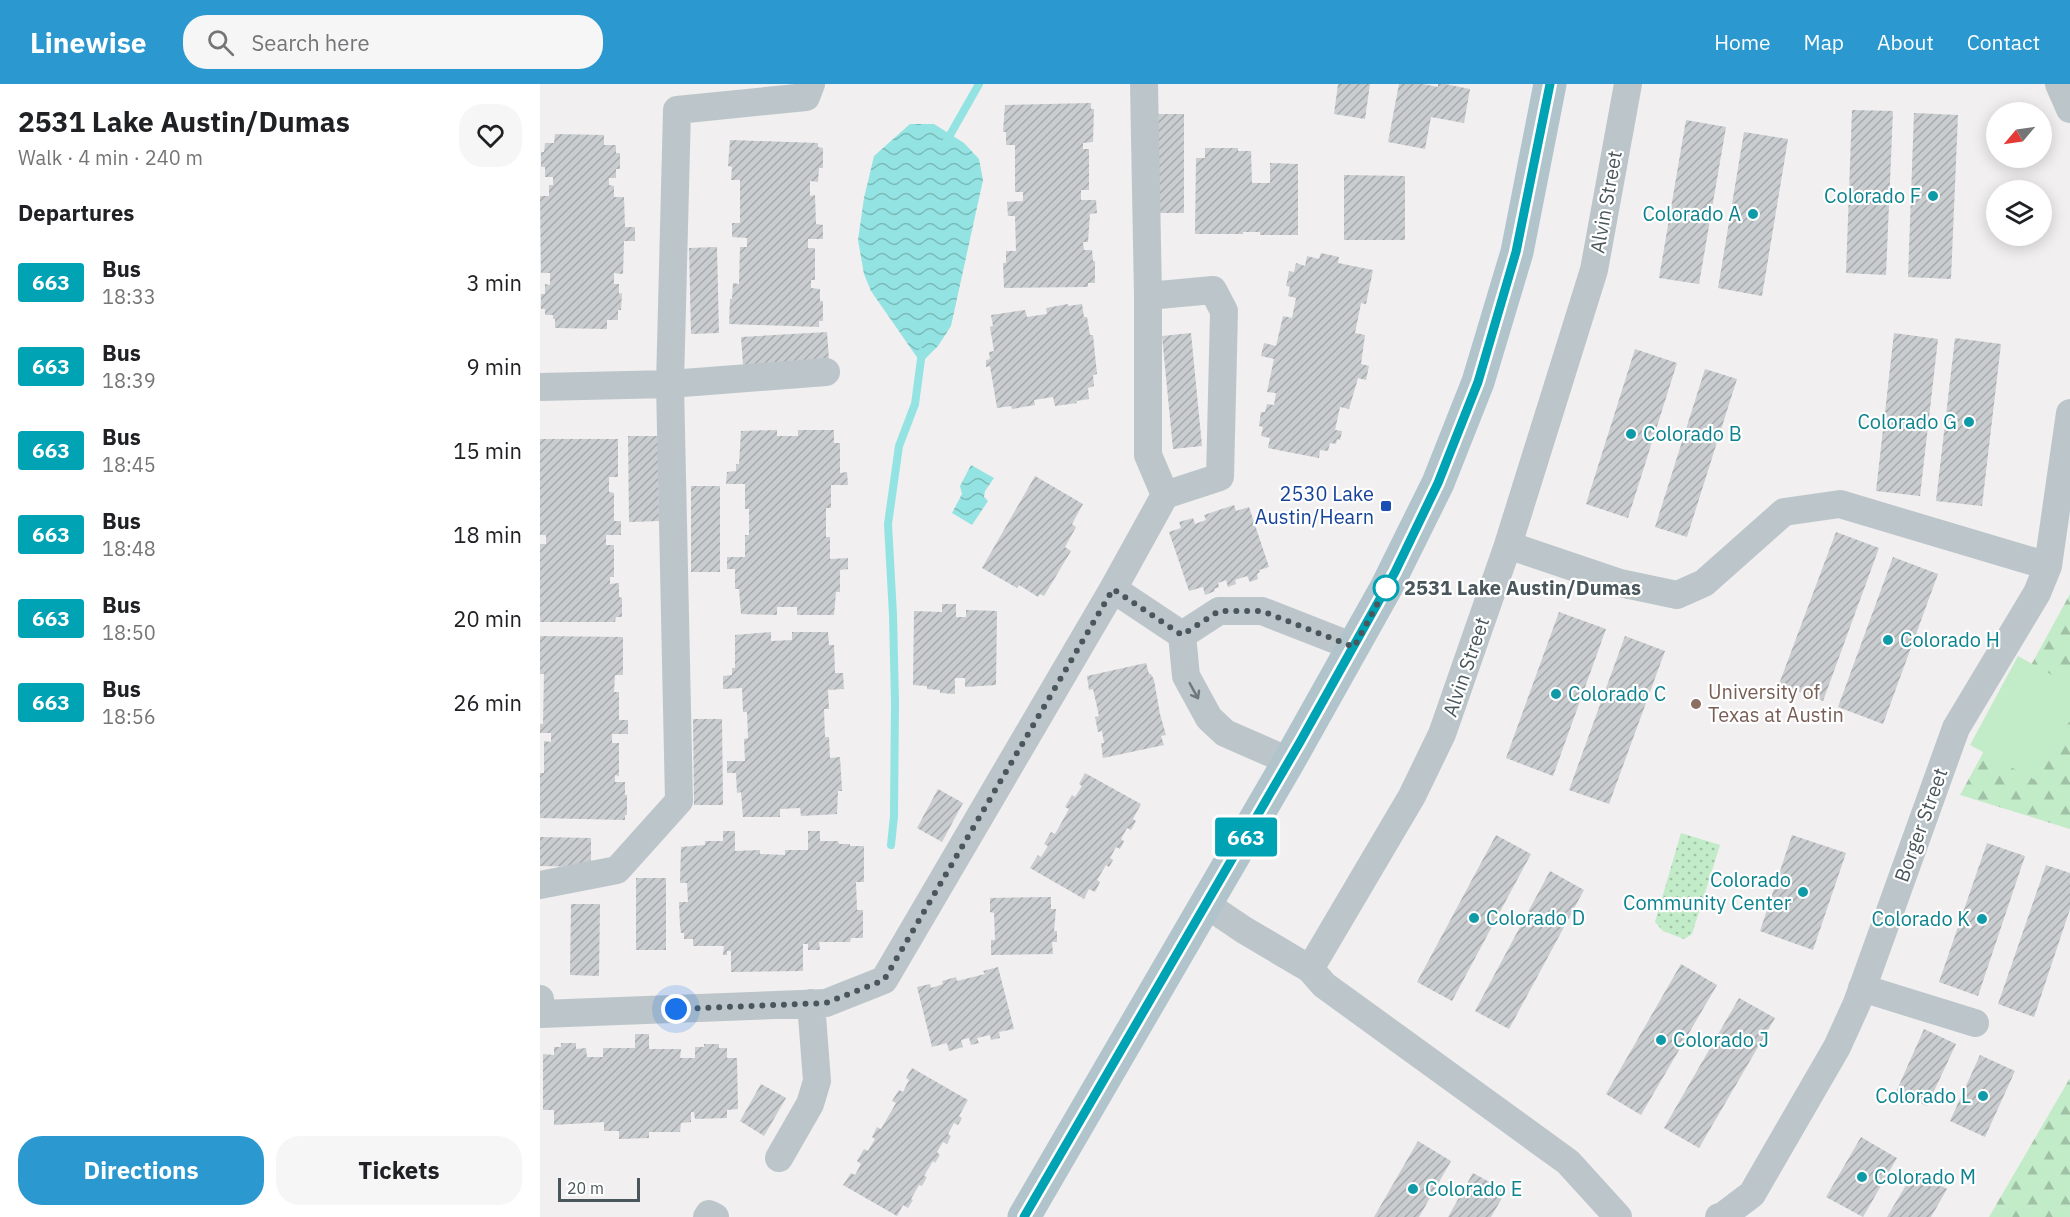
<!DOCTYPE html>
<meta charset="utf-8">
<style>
:root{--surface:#fff;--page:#f6f6f6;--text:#202124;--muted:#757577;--accent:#2b98d0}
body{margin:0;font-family:"IBM Plex Sans",sans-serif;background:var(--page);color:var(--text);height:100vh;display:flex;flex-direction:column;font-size:22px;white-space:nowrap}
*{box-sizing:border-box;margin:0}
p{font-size:20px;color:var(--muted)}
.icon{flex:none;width:33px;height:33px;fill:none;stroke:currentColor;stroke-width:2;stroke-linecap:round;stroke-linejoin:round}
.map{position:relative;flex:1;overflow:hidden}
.drawer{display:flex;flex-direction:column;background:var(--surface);width:540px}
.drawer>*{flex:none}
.badge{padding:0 12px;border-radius:4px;font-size:21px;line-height:39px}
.needle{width:39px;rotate:241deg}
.controls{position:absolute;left:1446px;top:18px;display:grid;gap:12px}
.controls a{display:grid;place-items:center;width:66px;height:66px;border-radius:50%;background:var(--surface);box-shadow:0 3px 15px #0003;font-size:30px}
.scale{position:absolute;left:18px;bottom:15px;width:82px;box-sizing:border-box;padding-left:6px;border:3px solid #49565b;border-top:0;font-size:16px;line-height:21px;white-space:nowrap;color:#49565b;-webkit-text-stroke:4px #fff;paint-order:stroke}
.you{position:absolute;width:30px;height:30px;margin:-15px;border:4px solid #fff;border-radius:50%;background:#1a73e8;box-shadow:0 0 0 9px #1a73e833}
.map>.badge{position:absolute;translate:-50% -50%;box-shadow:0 0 0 3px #fff}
h2{padding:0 18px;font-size:22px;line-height:54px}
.round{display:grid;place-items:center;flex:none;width:63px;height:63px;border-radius:24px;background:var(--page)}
.head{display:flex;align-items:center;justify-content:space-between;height:102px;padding:0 18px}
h1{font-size:28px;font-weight:800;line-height:45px}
.cta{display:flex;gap:12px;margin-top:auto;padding:12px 18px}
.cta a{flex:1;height:69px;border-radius:24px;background:var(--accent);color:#fff;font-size:24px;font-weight:800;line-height:69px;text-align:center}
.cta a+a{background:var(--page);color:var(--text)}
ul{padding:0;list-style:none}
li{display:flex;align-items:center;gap:18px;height:84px;padding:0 18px}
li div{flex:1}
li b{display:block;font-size:22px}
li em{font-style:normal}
li .badge{min-width:66px;font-weight:700;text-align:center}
header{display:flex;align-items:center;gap:36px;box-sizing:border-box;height:84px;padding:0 30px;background:var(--accent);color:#fff}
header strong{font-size:28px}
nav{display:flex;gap:33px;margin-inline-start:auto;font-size:21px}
.search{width:420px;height:54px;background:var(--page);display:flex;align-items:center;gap:15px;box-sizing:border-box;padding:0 21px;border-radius:24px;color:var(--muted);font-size:22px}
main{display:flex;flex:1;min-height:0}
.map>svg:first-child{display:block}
.forest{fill:url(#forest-firs)}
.park{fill:url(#park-dots)}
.garden{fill:#c2ebc8}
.water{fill:url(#water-waves)}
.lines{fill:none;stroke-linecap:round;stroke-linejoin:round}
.stream{stroke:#93e3e2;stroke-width:8}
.building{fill:url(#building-hatch)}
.minor{stroke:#bcc6ca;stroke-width:28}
.major{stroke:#b1c4cb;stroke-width:33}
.oneway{stroke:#6c787c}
.line-casing{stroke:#fff;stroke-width:14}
.line{stroke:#00a3b4;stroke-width:9}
.walk{stroke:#49565b;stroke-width:6;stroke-dasharray:0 10.8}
.culture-dot{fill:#0f9aa8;stroke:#fff;stroke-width:2}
.transit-dot{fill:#1a4fb4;stroke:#fff;stroke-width:2}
.stop-dot{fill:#fff;stroke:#00a3b4;stroke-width:3}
.education-dot{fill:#8d6e63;stroke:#fff;stroke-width:2}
.labels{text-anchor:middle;stroke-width:4.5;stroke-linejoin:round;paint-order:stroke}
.culture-label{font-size:20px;fill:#0d838f;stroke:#fff;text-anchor:start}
.street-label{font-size:20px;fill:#49565b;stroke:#fff}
.transit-label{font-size:20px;fill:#164399;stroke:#fff;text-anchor:end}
.stop-label{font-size:20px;font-weight:bold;fill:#49565b;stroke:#fff;text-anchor:start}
.education-label{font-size:20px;fill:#785e54;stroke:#fff;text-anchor:start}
</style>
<header>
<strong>Linewise</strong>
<div class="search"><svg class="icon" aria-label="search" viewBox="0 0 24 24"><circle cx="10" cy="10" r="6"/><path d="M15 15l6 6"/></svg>Search here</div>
<nav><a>Home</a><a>Map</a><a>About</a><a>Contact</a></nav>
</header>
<main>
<section class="drawer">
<div class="head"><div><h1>2531 Lake Austin/Dumas</h1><p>Walk · 4 min · 240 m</p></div><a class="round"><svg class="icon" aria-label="heart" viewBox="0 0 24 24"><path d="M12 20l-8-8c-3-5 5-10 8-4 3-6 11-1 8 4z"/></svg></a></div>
<h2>Departures</h2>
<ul>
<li><span class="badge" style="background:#00a3b4;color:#fff">663</span><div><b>Bus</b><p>18:33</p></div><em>3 min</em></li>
<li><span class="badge" style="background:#00a3b4;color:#fff">663</span><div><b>Bus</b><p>18:39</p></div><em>9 min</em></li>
<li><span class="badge" style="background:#00a3b4;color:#fff">663</span><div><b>Bus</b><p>18:45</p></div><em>15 min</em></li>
<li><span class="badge" style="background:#00a3b4;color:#fff">663</span><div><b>Bus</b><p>18:48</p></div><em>18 min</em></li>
<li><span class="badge" style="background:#00a3b4;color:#fff">663</span><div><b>Bus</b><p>18:50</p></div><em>20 min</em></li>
<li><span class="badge" style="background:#00a3b4;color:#fff">663</span><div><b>Bus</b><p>18:56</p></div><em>26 min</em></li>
</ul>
<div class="cta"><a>Directions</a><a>Tickets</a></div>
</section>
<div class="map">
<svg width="1530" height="1133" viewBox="0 0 1530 1133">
<defs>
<pattern id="forest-firs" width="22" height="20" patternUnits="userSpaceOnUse" patternTransform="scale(1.5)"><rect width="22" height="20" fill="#c2ebc8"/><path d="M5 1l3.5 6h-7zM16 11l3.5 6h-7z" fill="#a0c1a5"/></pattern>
<pattern id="park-dots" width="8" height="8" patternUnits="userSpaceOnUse" patternTransform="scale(1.5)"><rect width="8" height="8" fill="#c2ebc8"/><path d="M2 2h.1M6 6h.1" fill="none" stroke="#a0c1a5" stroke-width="1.8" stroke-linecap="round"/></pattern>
<pattern id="water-waves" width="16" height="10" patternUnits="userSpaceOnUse" patternTransform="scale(1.5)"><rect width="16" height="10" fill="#93e3e2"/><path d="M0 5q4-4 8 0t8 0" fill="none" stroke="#7abbba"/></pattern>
<pattern id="building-hatch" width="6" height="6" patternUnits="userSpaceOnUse" patternTransform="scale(1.5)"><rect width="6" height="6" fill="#c9cdd0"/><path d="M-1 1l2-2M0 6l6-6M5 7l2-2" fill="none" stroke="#a5a9ac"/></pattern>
</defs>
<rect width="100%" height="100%" fill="#f1eff0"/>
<path class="forest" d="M1530 510V745L1420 711Z
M1530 994V1133H1449Z"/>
<path class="park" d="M1141 749 1180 761 1152 850 1144 855 1123 847 1115 838Z"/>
<path class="garden" d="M1478 572 1530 601V636L1497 697 1430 661Z"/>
<path class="water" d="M370 40H394L424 59 439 75 443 96 411 242 398 262 381 279 331 207 324 190 318 156 324 114 334 72Z
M431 381 454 394 445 407 444 413 448 417 432 441 412 429 422 410 420 402Z"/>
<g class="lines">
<path class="stream" d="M406 58 439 0
M351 761 354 732 355 618 353 531 348 440 359 362 375 320 382 268"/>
</g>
<path class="building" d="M798 0H830L825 35 794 30Z
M859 0H883L898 3V0H905L930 5 924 39 891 33 885 65 848 58Z
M551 19V25H554L553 58 543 59V65H549V106H541V116H556L557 129 550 130 548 158H543L544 166H552L553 177H555V199H548V203L464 204 463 179H466V167H476L475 132H468L467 118 483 117V108H475V61H466V48H463L465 21Z
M1312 26 1353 27 1346 191 1306 189Z
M1374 29 1418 31 1411 195 1368 193Z
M615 30H644V129H615Z
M1146 36 1186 43 1159 200 1119 194Z
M1204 48 1248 55 1222 212 1178 204Z
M15 50 64 51V61H76V69H80V85H76V94H69V101L74 102V113H84L85 143H95V157H84L83 190 74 189V200H79V210L82 209 81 226H78V236H67V245L15 244V235H13V231H5V225H1V210H5V200L10 201V189H1L0 112H9V101H13V93H5V83H1V68H4L5 59H14Z
M190 56 278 59V63L283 64V84H279L278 98 270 97V112L275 111 276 140 283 141V155H268V164H275V196H271V204L280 205V217H283V237H279V243L189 240 190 215H192L193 199 199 200 200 163H207V154L192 153V139H200V96H191L192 83 188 82Z
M665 64H698V67H711L712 99H730V79L758 80V151H720V148H703V150H655L656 74H665Z
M804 91 865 92V156H804Z
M177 163 179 249 151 250 149 164Z
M781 169 799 173 798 179 833 186 826 220 821 219 815 249 825 251 821 280 829 282 826 296 818 294 809 325 800 323 795 346 802 347 800 356 797 355 796 360 790 359 788 367 780 366 779 374 728 364 730 354 721 352 723 343 719 342 721 328H725L727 320 734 321 736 309 727 308 734 275 721 272 724 259 736 262 743 232 752 234 756 214 748 212 750 203 746 202 749 187 754 188 756 179 765 182 767 172 779 175Z
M528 220V222L542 220 544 233H547L550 251H553L557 290 553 291 554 302 548 304 549 315 536 317 537 319 515 322 513 313 494 316 495 321 472 325 471 322 457 324 450 282 446 283V276L450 275 449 268 454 267 450 243 453 242 451 231 485 226 487 233 507 230 506 224Z
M287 248 289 276 203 281 201 253Z
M651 249 662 362 633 365 622 252Z
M1354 249 1398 255 1380 412 1336 407Z
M1415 254 1461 260 1442 422 1396 417Z
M1095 265 1137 279 1088 434 1046 420Z
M1165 285 1197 295 1147 453 1115 443Z
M237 346V352H258V346H294V359H300V389L307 388 308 401H291V424H286V453H290V475L308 474V485L300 486V508H296L294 531H257V523H237V531L201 530 199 505H195V485H187V473H205V451H209V425H205V400H186L187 388 196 387V380H199L201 347Z
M88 352H118L119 437 89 438Z
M0 355H78V393H69V408L74 409V437H81V451H66V461H74V493H70V500L79 499V513L82 514V533H76L75 538H0V460H6V451H0Z
M495 392 543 420 532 440 536 443 525 463 531 467 504 512 500 510 498 513 479 501 477 504 442 484Z
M151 402H180V488H151Z
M694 421 696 427 709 423 729 483 719 486 720 488 717 490 718 495 710 498 707 492 695 496 696 500 688 503 686 496 678 499 679 503 674 505 675 507 665 511 663 503 649 507 629 448 641 444 639 438 653 434 655 440 666 436 664 431Z
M1296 448 1339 464 1283 617 1239 600Z
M1353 473 1398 490 1343 640 1298 623Z
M402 520H416V533H426V526L457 527 456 601 425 603V594H415V610L400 609V606L387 605V602L373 601 374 527 402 528Z
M1019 528 1066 545 1013 692 966 674Z
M231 548V557L252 556V548H288L289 561H294L295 589H303L304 605 288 606 289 625H284L285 653H289L290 674 300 673 302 707H298L297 730 261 732 260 724 240 725V733H203L201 708 197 709 196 689H187V677H205L204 655 208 654 207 628H203L202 604 183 605V592L192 591V584H195V551Z
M0 552 83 553V591H75L74 608H79V636H88V650H72V659H79V692L75 691V698H85V711H87V731H85V736L0 734V689H4V657L11 658V649H0V640H3L4 590H0Z
M1085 552 1125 567 1069 720 1029 706Z
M606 579 609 590H611L614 596 620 630 626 651 621 652 624 661 563 674 561 659H564L562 647 558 648 555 633 559 632 553 605 549 606 547 592Z
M153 635H182L183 721H154Z
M545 689 601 720 593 735 596 737 591 746 587 744 581 755 584 757 580 765 576 763 570 774 573 776 569 783 566 781 557 796 560 798 555 808 549 805 544 815 490 784 498 771 501 773 508 762 504 760 511 748 515 750 529 725 525 723 532 711 535 713 542 702 539 700Z
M398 705 423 719 402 758 377 744Z
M183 747H195V767L220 766V770L245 771V766H268V747H280V757H298L299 760H310V762H324V798H316L317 826H323V854H311L310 858H279L280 866H268V860H263V887L191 888V867H187V871H183L184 862H153V855H144V849H141L140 842 139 818H148L147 799H140L141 763 165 761V757H183Z
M956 751 991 770 912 917 877 898Z
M1252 751 1306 769 1273 866 1220 847Z
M0 753 51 754V783L0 782Z
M1447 759 1485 772 1438 912 1399 898Z
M1506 781 1530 789V825L1494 933 1458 920Z
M1010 787 1044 806 969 945 935 927Z
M96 794H126V866H96Z
M511 813V825H516L514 847H517V858H512L513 870 451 871V856H455L454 829 450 828V814Z
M31 820H60L59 892 30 891Z
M1141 880 1177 901 1101 1031 1066 1010Z
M458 883 474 945 459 948 460 954 451 956 450 951 437 954 439 959 431 961 429 954 421 956 423 963 409 967 407 959 392 963 377 903 390 900 391 904 403 900 402 897 416 893 417 897 445 890 443 887Z
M1199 914 1235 934 1159 1064 1124 1044Z
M1384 945 1416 960 1387 1022 1356 1008Z
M95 950H109V965H141L140 974H155V963H164V960H179V964H187V974H197L198 1025 187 1026V1034L155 1035 154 1028H151V1038L141 1039 140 1048H109V1054L79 1055V1047H64V1038L14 1041V1026H3V970L14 971V963H21V959H36V965L46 964 47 973H63V964H95Z
M1440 971 1475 987 1445 1053 1410 1037Z
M372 984 428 1016 419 1032 422 1034 418 1041 414 1039 408 1050 411 1052 407 1060 403 1058 397 1068 400 1071 395 1079 393 1077 384 1092 387 1093 382 1102 379 1101 371 1115 373 1116 368 1124 363 1121 357 1132 303 1101 311 1089 315 1091 321 1080 317 1077 324 1065 328 1067 335 1055 332 1053 337 1043 341 1045 356 1019 352 1017 359 1006 363 1008 369 996 366 994Z
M221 1000 246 1014 224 1052 200 1037Z
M1321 1053 1357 1074 1323 1133 1286 1113Z
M878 1057 911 1077 879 1133H834Z
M1375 1086 1407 1105 1391 1133H1347Z
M933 1089 966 1107 951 1133H908Z"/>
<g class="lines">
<path class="minor" d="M604 0 608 212
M1519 0 1530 25
M0 303 130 300 137 26 266 13 271 0
M968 461 1080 499 1137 511 1164 499 1244 428 1300 420 1508 482
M573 505 625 411 680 393 684 227 673 206 608 212V371L625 411
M642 551 679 527H722L814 563
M642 551 646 592 669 634 685 649 749 677
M0 801 77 786 139 717 130 300 286 288
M667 821 704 846 770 885 872 712 902 650 968 461 1054 186 1088 0
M770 885 784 901 1028 1078 1078 1133
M1322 904 1435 939
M0 915 1 930 286 919 344 896 573 505 642 551
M239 1074 270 1020 277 997 271 919
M167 1133 169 1130 175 1133
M1179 1133 1183 1132 1212 1110 1297 963 1317 919 1416 644 1497 509 1508 482 1530 329"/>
<path class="major" d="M484 1133 749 677 846 504 898 399 938 298 977 168 1010 0"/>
</g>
<defs><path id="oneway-shaft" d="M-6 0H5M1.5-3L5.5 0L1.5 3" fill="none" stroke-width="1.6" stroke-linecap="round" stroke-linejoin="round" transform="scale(1.5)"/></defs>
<use class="oneway" href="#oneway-shaft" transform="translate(654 607) rotate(61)"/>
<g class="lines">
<g class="line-casing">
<path id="line" d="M484 1133 760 658 855 488 898 399 938 298 976 168 1010 0"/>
</g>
<use href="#line" class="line"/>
<path class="walk" d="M136 925 286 919 344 896 573 505 642 551 679 527H722L814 563 846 504"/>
</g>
<g class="culture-dot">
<circle cx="1393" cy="112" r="6"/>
<circle cx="1213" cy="130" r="6"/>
<circle cx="1429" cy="338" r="6"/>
<circle cx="1091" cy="350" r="6"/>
<circle cx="1348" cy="556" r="6"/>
<circle cx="1016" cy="610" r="6"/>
<circle cx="1263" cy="808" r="6"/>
<circle cx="934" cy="834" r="6"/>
<circle cx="1442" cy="835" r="6"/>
<circle cx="1121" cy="956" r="6"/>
<circle cx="1443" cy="1012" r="6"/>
<circle cx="1322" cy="1093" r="6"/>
<circle cx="873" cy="1105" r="6"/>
</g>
<rect class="transit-dot" x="840" y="416" width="12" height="12" rx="3"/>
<circle class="stop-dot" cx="846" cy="504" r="12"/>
<circle class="education-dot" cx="1156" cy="620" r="6"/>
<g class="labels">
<g class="culture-label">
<text x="1381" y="119" text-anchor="end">Colorado F</text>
<text x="1201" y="137" text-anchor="end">Colorado A</text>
<text x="1417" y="345" text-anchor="end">Colorado G</text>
<text x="1103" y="357">Colorado B</text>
<text x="1360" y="563">Colorado H</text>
<text x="1028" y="617">Colorado C</text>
<text x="1251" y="803" text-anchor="end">Colorado<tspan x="1251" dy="23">Community Center</tspan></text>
<text x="946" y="841">Colorado D</text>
<text x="1430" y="842" text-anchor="end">Colorado K</text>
<text x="1133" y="963">Colorado J</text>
<text x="1431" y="1019" text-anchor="end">Colorado L</text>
<text x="1334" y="1100">Colorado M</text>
<text x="885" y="1112">Colorado E</text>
</g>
<g class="street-label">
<text transform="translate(1066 118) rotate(-80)" y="7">Alvin Street</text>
<text transform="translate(926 583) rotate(-71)" y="7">Alvin Street</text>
<text transform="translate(1381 741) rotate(-70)" y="7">Borger Street</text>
</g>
<g class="transit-label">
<text x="834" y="417">2530 Lake<tspan x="834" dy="23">Austin/Hearn</tspan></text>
</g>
<g class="stop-label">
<text x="864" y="511">2531 Lake Austin/Dumas</text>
</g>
<g class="education-label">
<text x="1168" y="615">University of<tspan x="1168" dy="23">Texas at Austin</tspan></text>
</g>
</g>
</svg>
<div class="controls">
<a><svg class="needle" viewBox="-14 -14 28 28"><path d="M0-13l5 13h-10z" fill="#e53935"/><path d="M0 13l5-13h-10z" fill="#757577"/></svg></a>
<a><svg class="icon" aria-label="layers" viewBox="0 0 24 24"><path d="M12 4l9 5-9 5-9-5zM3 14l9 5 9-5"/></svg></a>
</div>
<div class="scale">20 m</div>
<div class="you" style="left:136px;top:925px"></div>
<b class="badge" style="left:706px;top:753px;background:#00a3b4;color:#fff">663</b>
</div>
</main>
